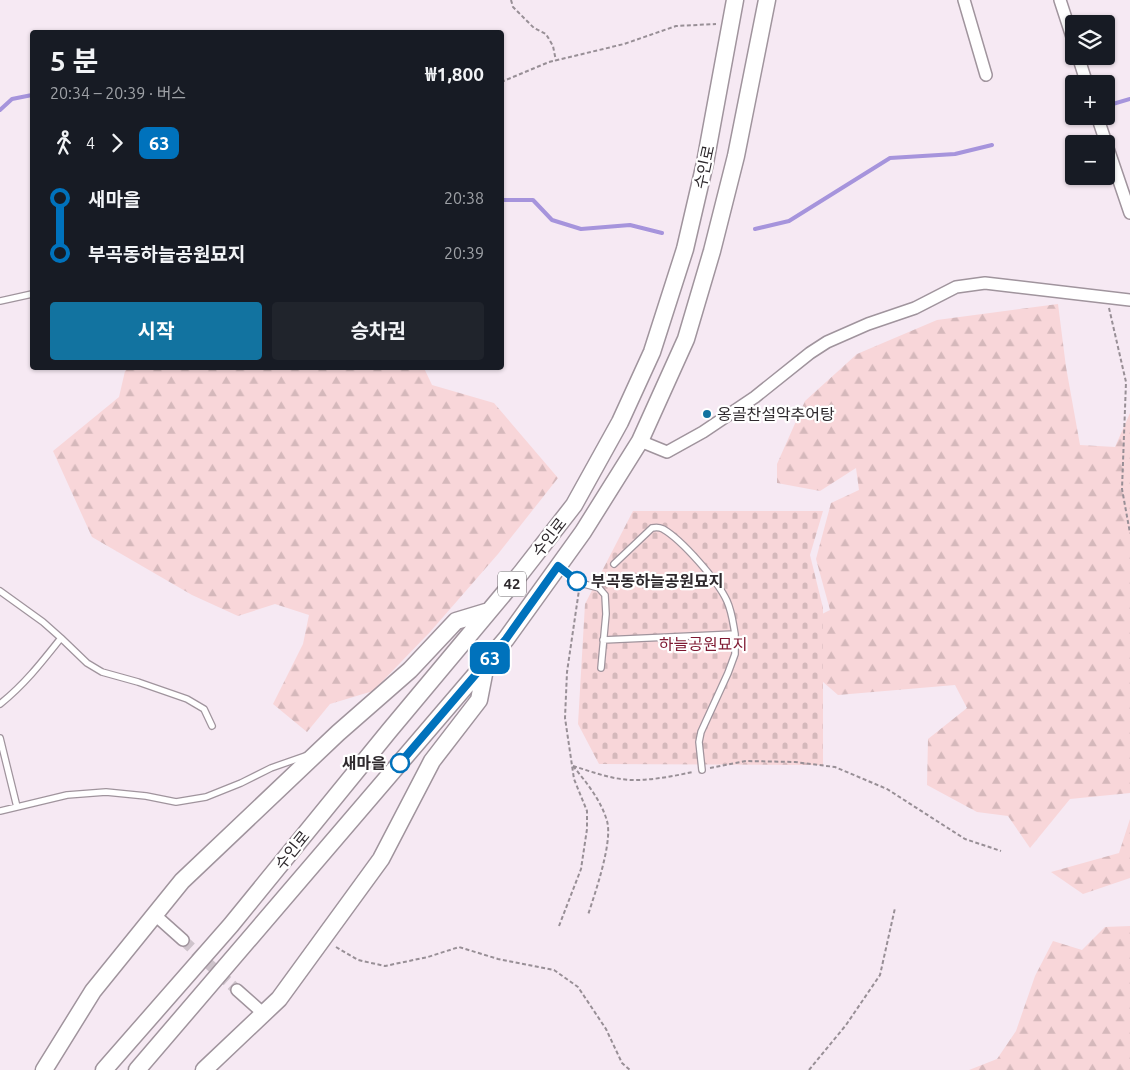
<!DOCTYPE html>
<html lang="ko">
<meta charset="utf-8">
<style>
:root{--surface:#171b24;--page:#20242c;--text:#f1f3f6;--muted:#9ea1a6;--accent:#1273a0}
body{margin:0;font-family:Ubuntu,"Noto Sans KR",sans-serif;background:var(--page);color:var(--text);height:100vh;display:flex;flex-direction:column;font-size:19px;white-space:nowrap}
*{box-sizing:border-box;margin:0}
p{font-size:16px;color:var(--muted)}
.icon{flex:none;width:28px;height:28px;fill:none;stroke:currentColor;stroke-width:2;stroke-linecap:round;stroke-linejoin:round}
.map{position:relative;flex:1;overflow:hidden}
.side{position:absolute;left:30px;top:30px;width:474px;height:340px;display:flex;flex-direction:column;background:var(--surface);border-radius:5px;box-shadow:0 1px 4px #0004}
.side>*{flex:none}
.badge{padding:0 10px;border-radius:8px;font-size:18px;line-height:32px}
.tools{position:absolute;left:1065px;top:15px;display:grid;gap:10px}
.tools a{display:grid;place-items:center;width:50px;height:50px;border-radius:5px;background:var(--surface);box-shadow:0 1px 4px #0004;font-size:25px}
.map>.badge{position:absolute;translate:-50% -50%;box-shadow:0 0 0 2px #fff}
.legs{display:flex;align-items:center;gap:8px;height:55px;padding:0 20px;font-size:16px}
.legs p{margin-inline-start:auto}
.summary{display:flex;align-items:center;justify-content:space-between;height:85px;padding:0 20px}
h1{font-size:28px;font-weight:700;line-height:38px}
.cta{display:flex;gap:10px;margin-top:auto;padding:10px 20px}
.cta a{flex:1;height:58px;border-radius:5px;background:var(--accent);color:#fff;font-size:20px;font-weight:700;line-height:58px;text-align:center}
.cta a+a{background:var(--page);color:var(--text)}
ul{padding:0 20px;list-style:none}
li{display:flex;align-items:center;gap:18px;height:55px;font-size:19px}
li i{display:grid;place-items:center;width:8px;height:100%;margin:0 6px;background:currentColor}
li i::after{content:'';width:12px;height:12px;margin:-6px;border:4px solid;border-radius:50%;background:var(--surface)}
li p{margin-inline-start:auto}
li:first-child i{background:linear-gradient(#0000 50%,currentColor 0)}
li:last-child i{background:linear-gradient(currentColor 50%,#0000 0)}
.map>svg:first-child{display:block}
.forest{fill:url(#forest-firs)}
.cemetery{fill:url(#cemetery-stones)}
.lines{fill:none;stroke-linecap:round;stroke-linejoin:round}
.stream{stroke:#a694dc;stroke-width:4}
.minor-tunnel{stroke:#cec3cb;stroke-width:11;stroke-dasharray:11 5.5;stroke-linecap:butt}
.service-casing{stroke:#a0949d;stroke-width:8}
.minor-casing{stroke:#a0949d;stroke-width:14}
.primary-casing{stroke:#a0949d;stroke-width:19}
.path{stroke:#988f96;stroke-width:2;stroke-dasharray:4 2.5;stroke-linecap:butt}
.service{stroke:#fff;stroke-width:5.5}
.minor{stroke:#fff;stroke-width:11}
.primary{stroke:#fff;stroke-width:16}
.line-1-casing{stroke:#fff;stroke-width:11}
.line-1{stroke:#0072bc;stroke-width:8}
.poi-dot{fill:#1273a0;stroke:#fff;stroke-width:2}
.stop-1-dot{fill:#fff;stroke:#0072bc;stroke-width:2.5}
.labels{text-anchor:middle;stroke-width:4.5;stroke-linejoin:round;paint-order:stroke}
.shield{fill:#fff;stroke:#6d696c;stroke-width:1}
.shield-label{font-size:15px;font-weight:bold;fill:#2e292d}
.street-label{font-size:16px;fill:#2e292d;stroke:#fff}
.poi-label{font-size:16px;fill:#2e292d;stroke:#fff;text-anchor:start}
.stop-label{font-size:16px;font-weight:bold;fill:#2e292d;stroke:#fff;text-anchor:start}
.park-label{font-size:16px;fill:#7e1831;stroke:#fff}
</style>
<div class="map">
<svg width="1130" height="1070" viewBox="0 0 1130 1070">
<defs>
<pattern id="forest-firs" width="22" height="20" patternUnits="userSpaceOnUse" patternTransform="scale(1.25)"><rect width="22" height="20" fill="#f8d6d9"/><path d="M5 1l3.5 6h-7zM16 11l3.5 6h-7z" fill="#d5b8bb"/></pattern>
<pattern id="cemetery-stones" width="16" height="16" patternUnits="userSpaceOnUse" patternTransform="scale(1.25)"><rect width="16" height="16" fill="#f8d6d9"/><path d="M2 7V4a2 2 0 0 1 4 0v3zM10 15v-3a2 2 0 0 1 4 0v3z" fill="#d5b8bb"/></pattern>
</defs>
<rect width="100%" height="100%" fill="#f6e9f3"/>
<path class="forest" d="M1058 304 1066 367 1080 445 1115 447 1130 413V793L1070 799 1030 848 1008 816 977 812 927 785 928 739 967 708 955 685 838 695 799 661 808 621 830 610 816 559 831 503 859 490 856 468 820 491 777 483V464L805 401 857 354 937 320Z
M128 368H424L432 385 494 403 558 478 498 554 430 632 373 691 330 704 307 732 273 704 303 644 309 615 275 604 238 616 192 595 92 537 53 451 119 397 125 371Z
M1130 819V878L1083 894 1051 872 1119 853Z
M1130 926V1070H969L997 1059 1016 1031 1035 976 1053 941 1082 950 1105 927Z"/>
<path class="cemetery" d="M633 511H823L810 555 823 608V765L599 764 578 724 585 604Z"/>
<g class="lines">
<path class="stream" d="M1106 106 1130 99
M0 110 12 99 32 95
M501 200H533L552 220 581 229 630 225 662 233
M755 229 789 221 890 158 955 154 992 145"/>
<path class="minor-tunnel" d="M183 940 237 990"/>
<g class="service-casing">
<path id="service" d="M0 301 32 294
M560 568 580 583 599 588 605 595 606 614 601 668
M0 591 43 622 61 638C42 662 24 685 0 704
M61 638 87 663 102 672 138 682 187 699 204 709 212 726
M603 640 735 634C733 623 732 612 727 601 718 581 682 540 663 529 659 527 656 527 652 528L614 564
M0 738 17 807
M702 770 699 742 701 732 728 673 735 654V634
M0 811 67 795 106 792 146 796 176 802 206 797 241 783 271 768 308 755"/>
</g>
<g class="minor-casing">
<path id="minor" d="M964 0 986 75
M1060 0 1074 43
M1078 56 1087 84
M1097 116 1130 213
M640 441 667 452 703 432 755 397 810 353 827 342 868 324 915 308 956 287 985 283 1130 300
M155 915 183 940
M237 990 264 1014"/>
</g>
<g class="primary-casing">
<path id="primary" d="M44 1070 93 991 182 881 338 733 410 670 456 621 489 611
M104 1070 231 925 389 731 521 573 574 505 620 422 652 352 685 249 705 163 735 0
M137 1070 506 639 583 532 640 441 686 339 712 251 736 156 767 0
M204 1070 279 999 381 859 432 761 479 700 486 664"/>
</g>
<path class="path" d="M511 0 513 7 534 28 546 34 553 46 556 61
M501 82 549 62 624 44 676 26 716 24
M1109 308 1126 382 1122 489 1130 533
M573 766C593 772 613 780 634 780 654 780 674 776 693 772
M573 766C586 782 601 800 607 821 613 842 595 893 588 915
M710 768 746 761 795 762 835 767 887 789 965 839 1001 851
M559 926 581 869 587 829V811L574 779 565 718 567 672 579 590
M336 947 358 960 385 966 428 957 459 947 498 959 554 970 578 987 606 1029 622 1063 630 1070
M809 1070 846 1025 880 975 895 908"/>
<use href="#service" class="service"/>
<use href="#minor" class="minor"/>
<use href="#primary" class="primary"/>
</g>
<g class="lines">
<g class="line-1-casing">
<path id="line-1" d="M400 763 506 639 558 566 577 581"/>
</g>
<use href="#line-1" class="line-1"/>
</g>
<circle class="poi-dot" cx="707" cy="414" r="5"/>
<g class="stop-1-dot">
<circle cx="577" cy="581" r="9"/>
<circle cx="400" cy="763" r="9"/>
</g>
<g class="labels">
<rect class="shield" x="498" y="571.5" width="28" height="25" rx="4"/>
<g class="shield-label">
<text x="512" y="589">42</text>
</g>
<g class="street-label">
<text transform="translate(704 167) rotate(-78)" y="6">수인로</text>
<text transform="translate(549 537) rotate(-52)" y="6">수인로</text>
<text transform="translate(292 850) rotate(-51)" y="6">수인로</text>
</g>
<g class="poi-label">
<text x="717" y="420">옹골찬설악추어탕</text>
</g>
<g class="stop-label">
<text x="591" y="587">부곡동하늘공원묘지</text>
<text x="386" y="769" text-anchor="end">새마을</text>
</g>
<g class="park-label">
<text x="703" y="650">하늘공원묘지</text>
</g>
</g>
</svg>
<div class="tools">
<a><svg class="icon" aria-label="layers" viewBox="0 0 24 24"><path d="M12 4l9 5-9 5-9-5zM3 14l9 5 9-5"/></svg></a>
<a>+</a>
<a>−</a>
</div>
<b class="badge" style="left:490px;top:658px;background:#0072bc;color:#fff">63</b>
<section class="side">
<div class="summary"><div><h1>5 분</h1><p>20:34 – 20:39 · 버스</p></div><b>₩1,800</b></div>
<div class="legs"><svg class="icon" aria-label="walk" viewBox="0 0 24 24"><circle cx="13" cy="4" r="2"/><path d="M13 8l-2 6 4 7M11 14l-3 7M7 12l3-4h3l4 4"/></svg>4<svg class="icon" aria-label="forward" viewBox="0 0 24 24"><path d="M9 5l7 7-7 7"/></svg><b class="badge" style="background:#0072bc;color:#fff">63</b></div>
<ul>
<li><i style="color:#0072bc"></i><b>새마을</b><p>20:38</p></li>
<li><i style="color:#0072bc"></i><b>부곡동하늘공원묘지</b><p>20:39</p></li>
</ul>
<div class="cta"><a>시작</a><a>승차권</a></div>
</section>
</div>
